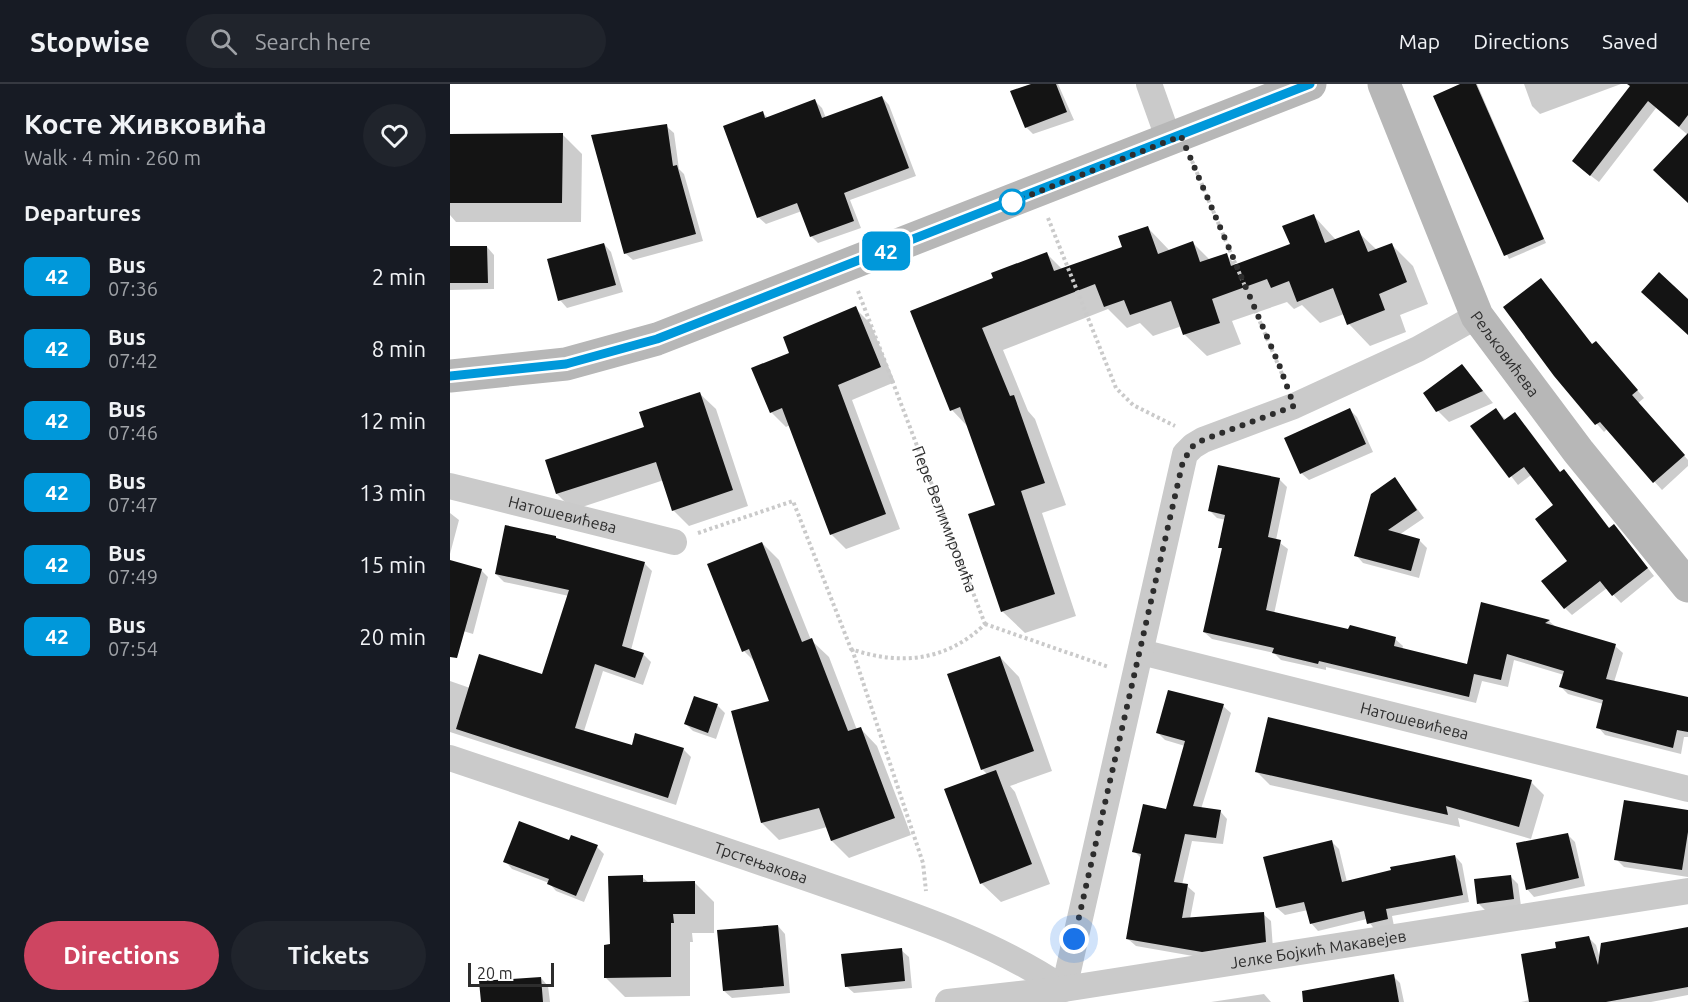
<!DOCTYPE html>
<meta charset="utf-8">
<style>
:root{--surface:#171b24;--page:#20242c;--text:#f1f3f6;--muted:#9ea1a6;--line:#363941;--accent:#ce4561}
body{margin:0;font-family:Ubuntu,sans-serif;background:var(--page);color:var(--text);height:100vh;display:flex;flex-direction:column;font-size:22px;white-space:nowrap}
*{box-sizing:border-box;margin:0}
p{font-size:20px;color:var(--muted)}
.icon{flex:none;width:33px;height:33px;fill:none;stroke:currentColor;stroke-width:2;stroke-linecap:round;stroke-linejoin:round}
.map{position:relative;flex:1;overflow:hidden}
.sheet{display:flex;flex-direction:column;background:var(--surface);width:450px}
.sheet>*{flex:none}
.badge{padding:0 12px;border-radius:9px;font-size:21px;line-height:39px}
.scale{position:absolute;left:18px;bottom:15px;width:86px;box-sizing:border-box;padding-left:6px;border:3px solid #2d2d2d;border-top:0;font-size:16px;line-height:21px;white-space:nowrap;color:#2d2d2d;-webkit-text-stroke:4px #fff;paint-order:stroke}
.you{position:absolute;width:30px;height:30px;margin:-15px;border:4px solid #fff;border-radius:50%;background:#1a73e8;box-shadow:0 0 0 9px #1a73e833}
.map>.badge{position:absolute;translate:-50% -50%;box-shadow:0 0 0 3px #fff}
h2{padding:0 24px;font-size:22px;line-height:54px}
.round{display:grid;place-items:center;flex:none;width:63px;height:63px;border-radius:32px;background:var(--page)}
.summary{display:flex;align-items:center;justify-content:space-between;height:102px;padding:0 24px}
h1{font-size:28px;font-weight:600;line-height:45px}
.primary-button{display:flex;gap:12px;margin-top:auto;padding:12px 24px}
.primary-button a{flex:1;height:69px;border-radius:36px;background:var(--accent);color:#fff;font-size:24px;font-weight:600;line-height:69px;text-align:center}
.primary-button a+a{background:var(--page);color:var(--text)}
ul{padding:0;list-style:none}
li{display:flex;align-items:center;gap:18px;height:72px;padding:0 24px}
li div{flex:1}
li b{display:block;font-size:22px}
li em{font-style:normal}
li .badge{min-width:66px;font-weight:700;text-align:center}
header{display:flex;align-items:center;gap:36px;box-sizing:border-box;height:84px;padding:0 30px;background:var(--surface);border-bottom:2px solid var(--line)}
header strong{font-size:28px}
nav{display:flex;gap:33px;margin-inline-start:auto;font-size:21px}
.search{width:420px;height:54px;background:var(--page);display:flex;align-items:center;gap:15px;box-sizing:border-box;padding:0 21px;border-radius:33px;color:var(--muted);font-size:22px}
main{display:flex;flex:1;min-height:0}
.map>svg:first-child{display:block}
.shadow{fill:#0003}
.building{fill:#141414}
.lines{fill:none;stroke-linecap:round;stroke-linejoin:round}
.path{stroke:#cacaca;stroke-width:4;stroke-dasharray:3 3;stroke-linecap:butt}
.street{stroke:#cacaca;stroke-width:26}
.secondary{stroke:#b7b7b7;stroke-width:33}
.line-casing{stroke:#fff;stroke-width:14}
.line{stroke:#0098da;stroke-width:9}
.walk{stroke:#2d2d2d;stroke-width:6;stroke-dasharray:0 10.8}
.stop-dot{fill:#fff;stroke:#0098da;stroke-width:3}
.labels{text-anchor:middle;stroke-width:6;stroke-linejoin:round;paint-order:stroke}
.street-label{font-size:16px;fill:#2d2d2d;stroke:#fff}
</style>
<header>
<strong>Stopwise</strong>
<div class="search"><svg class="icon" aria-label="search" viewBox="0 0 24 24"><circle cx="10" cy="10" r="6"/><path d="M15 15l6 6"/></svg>Search here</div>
<nav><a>Map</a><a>Directions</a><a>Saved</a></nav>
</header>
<main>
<section class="sheet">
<div class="summary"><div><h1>Косте Живковића</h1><p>Walk · 4 min · 260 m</p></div><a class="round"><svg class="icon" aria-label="heart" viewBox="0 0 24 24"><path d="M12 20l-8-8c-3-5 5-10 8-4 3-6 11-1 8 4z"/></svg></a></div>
<h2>Departures</h2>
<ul>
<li><span class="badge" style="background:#0098da;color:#fff">42</span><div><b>Bus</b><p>07:36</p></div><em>2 min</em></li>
<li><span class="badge" style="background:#0098da;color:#fff">42</span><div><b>Bus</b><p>07:42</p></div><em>8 min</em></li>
<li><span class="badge" style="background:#0098da;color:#fff">42</span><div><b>Bus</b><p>07:46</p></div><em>12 min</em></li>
<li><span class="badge" style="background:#0098da;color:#fff">42</span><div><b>Bus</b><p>07:47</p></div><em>13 min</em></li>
<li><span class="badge" style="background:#0098da;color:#fff">42</span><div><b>Bus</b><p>07:49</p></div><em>15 min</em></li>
<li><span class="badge" style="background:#0098da;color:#fff">42</span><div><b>Bus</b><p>07:54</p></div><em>20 min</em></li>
</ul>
<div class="primary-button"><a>Directions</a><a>Tickets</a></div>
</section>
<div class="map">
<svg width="1238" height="918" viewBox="0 0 1238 918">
<rect width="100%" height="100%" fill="#fff"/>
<path class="shadow" d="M586 0H608L624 36 583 50 576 43Z
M1014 0H1027L1096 159 1059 175 985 12Z
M1074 0H1171L1090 30 1082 22Z
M1183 0H1234L1238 3V118V51L1206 24 1149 98 1132 85Z
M432 13 439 21 466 92 400 116 411 144 368 159 361 152 352 127 316 140 308 133 313 29 318 34 365 17 372 24 376 34Z
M216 42 224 49 229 85 234 90 253 157 183 176 175 169Z
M0 51H113L132 70 131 138H6L0 131Z
M863 131 886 156 908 148 927 166 941 160 963 182 978 220 950 231 956 248 920 262 899 240 894 230 870 239 852 221 844 225 837 218 782 237 791 260 757 272 735 251 732 242 703 252 690 239 677 244 658 225 553 266 578 327 585 335 616 421 592 429 626 532 575 549 553 528 520 431 547 422 519 344 502 326 545 195 596 169 613 186 674 164 698 144 720 167 743 159 760 176 776 171 787 182 842 161Z
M154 160 161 168 173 208 117 224 110 216Z
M37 163 44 171V205L0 206V164Z
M405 224 420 239 445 298 402 316 450 445 396 465 381 450 340 341 336 343 321 328 341 269Z
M1143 261 1153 266 1194 314 1188 319 1238 376V382L1212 406 1157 345 1154 348 1147 340 1105 291Z
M1012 281 1043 319 999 338 988 327Z
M249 309 266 325 298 422 239 442 223 426 214 396 123 426 107 410 97 377 196 344Z
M900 326 907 333 923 368 859 396 851 389Z
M1046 326 1111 390 1114 387 1121 394 1160 445 1171 450 1204 492 1171 519 1157 504 1122 531 1115 524 1119 477 1105 422 1081 391 1068 401 1022 342Z
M829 395 837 403 826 456 838 465 824 530 945 555 953 562 952 566 1018 582 1032 520 1099 537 1107 544 1165 562 1173 569 1164 598 1238 614V653H1234L1231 670 1155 651 1148 643 1153 620 1118 610 1111 603 1114 591 1064 576 1058 603 1032 597 1026 619 876 583V586L831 576 824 569 762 555 754 548 773 466 770 463 776 436 767 434 760 427Z
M945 395 974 434 949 451 969 456 977 464 969 494 913 479 906 471Z
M0 429 9 436 0 470Z
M106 453 109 457 194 479 202 487 181 566 193 570 201 578 193 601 153 587 134 647 183 663 233 665 241 673 226 721 0 648V597L20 604 93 592 119 512 54 498 46 490Z
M312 459 329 476 361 556 379 573 407 646 410 644 427 662 461 751 399 774 382 757 377 743 329 756 312 739 321 618 306 579 294 567Z
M0 477 31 486 38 493 23 550 0 543Z
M550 573 569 593 602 687 560 702 565 708 600 800 551 818 531 799 538 691 532 685Z
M245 614 268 622 275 629 266 655 243 647 236 640Z
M773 622 781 629 751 725 770 727 777 735 773 760 742 757 732 801 737 802 745 809 740 835 813 830 821 837 823 865 760 875 686 862 678 855 692 775 684 767 717 727 735 662 715 656 708 649Z
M807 688 1081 698 1094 711 1081 755 1008 734 1010 743 820 701Z
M1238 727V793L1174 783 1166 775Z
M1118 751 1125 758 1135 802 1084 813 1077 805Z
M120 758 147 763 154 770 134 818 106 807 99 799 62 785 55 777Z
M882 758 889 765 897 798 1005 772 1012 780 1019 818 942 832 944 842 925 846 917 835 868 847 861 839 858 826 835 831 827 824 815 774Z
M1060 792 1068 800 1071 822 1036 827 1029 820Z
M192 793 199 799 244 798 264 818V849H242L243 858H240V912L175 913 155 893 161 862Z
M328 842 335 850 340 909 282 914 274 907Z
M1238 845V911L1201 918H1071L1080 916 1108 865 1139 854 1146 861 1150 875Z
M451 866 459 873 462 904 404 909 396 902Z
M943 892 950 899 954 918H878Z
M91 894 98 902 100 918H33Z
M814 910 821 918H761Z"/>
<path class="building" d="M581 0H606L617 28 575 44 560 7Z
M1010 0H1026L1094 155 1054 172 983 12Z
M1177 0H1238V31L1229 43 1198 17 1140 92 1122 77 1180 2Z
M432 12 459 84 394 109 404 137 360 153 347 119 307 134 273 42 313 27 315 34 365 15 372 34Z
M217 40 223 82 227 81 246 150 174 170 141 51Z
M113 49 112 119H0V50Z
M1238 49V119L1203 86Z
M864 130 875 159 909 146 918 168 942 159 957 198 929 210 935 226 897 241 883 204 847 218 839 197 821 204 817 195 762 215 770 239 733 251 721 217 680 231 674 216 654 223 645 200 532 244 560 312 564 311 595 399 571 407 605 510 551 528 518 430 545 421 510 323 500 327 460 227 543 194 541 189 597 168 604 187 672 163 668 152 698 142 708 170 743 157 750 178 777 169 781 182 840 160 832 142Z
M154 159 166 201 108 217 97 175Z
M0 162H37L38 199H0Z
M1209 188 1238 215V251L1191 208Z
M1091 194 1142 260 1146 257 1188 306 1182 311 1235 371 1203 399 1150 338 1145 341 1104 292 1053 223Z
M406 222 431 283 388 301 436 430 380 451 332 324 320 329 301 284 339 269 333 253Z
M1012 280 1033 307 986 328 973 309Z
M250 308 283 406 222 427 206 378 106 410 95 376 194 343 189 328Z
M900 324 916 360 850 390 834 354Z
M1046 324 1054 336 1065 328 1110 388 1114 385 1159 444 1164 440 1198 484 1162 512 1150 497 1114 525 1091 497 1117 477 1085 435 1103 421 1074 383 1059 394 1020 342Z
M768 381 830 394 818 453 831 456 816 526 898 545 900 541 946 553 944 562 1017 580 1031 518 1100 536 1095 539 1166 560 1156 595 1238 613V648L1227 646 1223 664 1146 644 1153 616 1109 603 1114 587 1057 570 1051 596 1024 590 1019 613 869 577 868 580 822 569 824 564 753 548 772 464H768L775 431 758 427Z
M945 393 967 426 938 446 970 455 961 487 904 472 921 410Z
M55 441 106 452V454L195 478 172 562 194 569 185 594 145 580 125 644 182 661 185 649 234 664 218 714 6 645 29 570 92 590 119 506 45 490Z
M312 458 352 558 362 554 398 647 411 643 445 734 381 757 369 724 311 739 281 627 319 617 299 565 292 568 257 480Z
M0 476 32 485 7 574 0 573Z
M550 572 584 667 531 686 497 590Z
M718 606 774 620 743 722 771 726 766 754 735 750 724 798 738 800 732 834 814 828 816 858 752 868 676 855 691 770 682 768 693 720 716 725 735 657 706 649Z
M244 612 268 620 258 649 234 640Z
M818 633 1082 696 1069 743 996 722 998 731 805 688Z
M546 686 582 780 530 800 494 705Z
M1174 716 1238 726V748L1232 786 1164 776Z
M69 737 119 756 121 751 148 761 126 812 97 800 99 795 53 778Z
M1118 749 1129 794 1076 806 1066 759Z
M882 756 892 798 941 786 940 783 1005 771 1013 811 936 825 938 835 917 840 914 827 860 840 854 818 826 824 813 773Z
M193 791V798L245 797V830H223L224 839H221V893L154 894V861L160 860 158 792Z
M1061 791 1064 815 1027 820 1024 795Z
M328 841 334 902 273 907 267 846Z
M1238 843V903L1156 918H1079L1071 870 1106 864 1105 858 1139 852 1148 881 1151 859Z
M452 864 455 897 395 903 391 870Z
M944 890 949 918H853L852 907Z
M91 893 93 918H31L29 897Z"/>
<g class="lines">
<g class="path">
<path d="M742 77 835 297"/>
<path d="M598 134 666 304 683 321 725 342"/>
<path id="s1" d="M408 207 535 540"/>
<path d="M248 449 343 417 401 565C450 582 497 577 535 540"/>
<path d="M535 540 659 583"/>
<path d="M402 565 473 779 476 807"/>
</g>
<g class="street">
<path d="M699 0 719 56"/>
<path id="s2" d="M0 402 224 458"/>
<path id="s3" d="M691 568 1238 705"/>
<path id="s4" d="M0 674C122 715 244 755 365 797 450 827 539 854 614 905L735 370 743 362 753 356 844 322 968 265 1027 232"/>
<path id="s5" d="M498 918 614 905 1238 807"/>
</g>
<g class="secondary">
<path id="s6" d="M934 0 1027 232 1128 367 1238 502"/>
<path d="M0 292 116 280 207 255 860 0"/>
</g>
</g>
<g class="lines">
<g class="line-casing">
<path id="line" d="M0 292 116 280 207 255 860 0"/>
</g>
<use href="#line" class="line"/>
<path class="walk" d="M562 118 731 52 830 283 844 322 753 356 743 362 733 377 624 855"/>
</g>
<circle class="stop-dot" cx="562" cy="118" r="12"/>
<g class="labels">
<g class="street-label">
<text dy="6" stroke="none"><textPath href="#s6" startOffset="297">Рељковићева</textPath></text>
<text dy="6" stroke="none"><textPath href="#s2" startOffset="116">Натошевићева</textPath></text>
<text dy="6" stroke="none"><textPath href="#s1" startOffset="244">Пере Велимировића</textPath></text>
<text dy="6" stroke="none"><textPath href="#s3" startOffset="282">Натошевићева</textPath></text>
<text dy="6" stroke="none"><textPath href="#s4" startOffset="328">Трстењакова</textPath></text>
<text dy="6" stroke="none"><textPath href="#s5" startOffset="374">Јелке Бојкић Макавејев</textPath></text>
</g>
</g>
</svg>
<div class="scale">20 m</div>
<div class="you" style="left:624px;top:855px"></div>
<b class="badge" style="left:436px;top:167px;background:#0098da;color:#fff">42</b>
</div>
</main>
